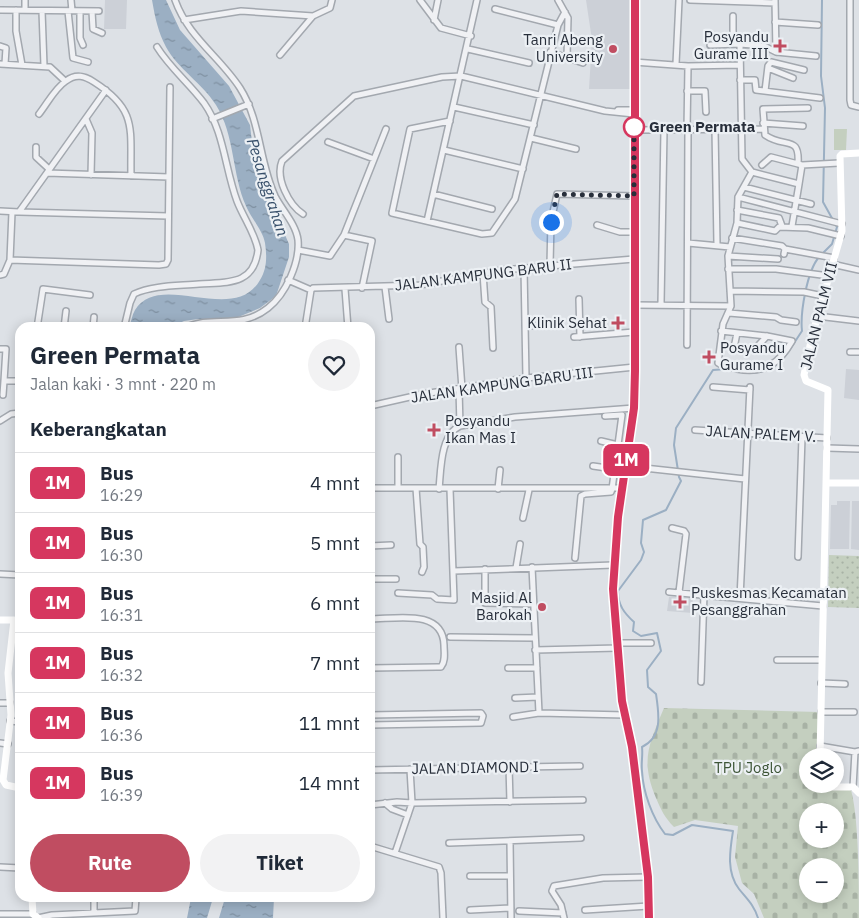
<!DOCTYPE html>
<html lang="id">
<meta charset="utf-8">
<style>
:root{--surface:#fff;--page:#f2f2f3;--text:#1f2937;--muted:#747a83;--line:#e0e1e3;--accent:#c04d61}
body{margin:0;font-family:"IBM Plex Sans",sans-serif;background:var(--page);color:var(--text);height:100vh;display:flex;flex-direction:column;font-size:19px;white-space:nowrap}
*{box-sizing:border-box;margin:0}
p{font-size:16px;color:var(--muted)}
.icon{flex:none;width:28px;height:28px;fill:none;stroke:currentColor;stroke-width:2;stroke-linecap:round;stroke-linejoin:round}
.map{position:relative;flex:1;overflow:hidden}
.panel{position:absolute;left:15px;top:322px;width:360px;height:580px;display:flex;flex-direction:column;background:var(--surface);border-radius:15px;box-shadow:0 2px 12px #0003}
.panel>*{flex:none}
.badge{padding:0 10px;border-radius:8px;font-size:18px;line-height:32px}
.controls{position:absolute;left:799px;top:748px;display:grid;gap:10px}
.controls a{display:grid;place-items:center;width:45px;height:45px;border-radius:50%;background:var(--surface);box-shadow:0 2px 12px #0003;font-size:25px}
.you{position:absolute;width:25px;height:25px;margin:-12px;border:4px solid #fff;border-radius:50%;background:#1a73e8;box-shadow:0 0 0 8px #1a73e833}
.map>.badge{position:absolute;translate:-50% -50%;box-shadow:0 0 0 2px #fff}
h2{padding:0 15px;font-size:19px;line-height:45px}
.round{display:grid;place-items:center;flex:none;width:52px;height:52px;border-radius:26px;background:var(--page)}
.headline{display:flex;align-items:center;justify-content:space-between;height:85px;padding:0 15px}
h1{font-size:24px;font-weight:800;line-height:38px}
.action{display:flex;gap:10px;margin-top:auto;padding:10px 15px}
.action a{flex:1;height:58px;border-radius:30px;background:var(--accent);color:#fff;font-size:20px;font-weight:800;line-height:58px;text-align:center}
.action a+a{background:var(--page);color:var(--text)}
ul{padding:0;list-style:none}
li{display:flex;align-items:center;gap:15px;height:60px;padding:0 15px;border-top:1px solid var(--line)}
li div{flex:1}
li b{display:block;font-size:19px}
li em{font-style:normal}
li .badge{min-width:55px;font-weight:700;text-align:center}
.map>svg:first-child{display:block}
.built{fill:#ccd0d7}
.green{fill:#c4cfbf}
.cemetery{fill:url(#cemetery-stones);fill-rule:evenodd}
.park{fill:url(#park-dots)}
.water{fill:url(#water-ripples)}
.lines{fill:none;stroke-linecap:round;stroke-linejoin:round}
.stream{stroke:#9bafc3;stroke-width:2}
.street-casing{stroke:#a3a8af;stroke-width:8}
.street{stroke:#f0f1f4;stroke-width:5}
.secondary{stroke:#fff;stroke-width:7}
.line-casing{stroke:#fff;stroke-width:11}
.line{stroke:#d6375f;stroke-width:8}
.walk{stroke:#282f3b;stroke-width:5;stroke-dasharray:0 9}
.poi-dot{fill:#c04d61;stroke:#ecf0f4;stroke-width:2}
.stop-dot{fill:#fff;stroke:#d6375f;stroke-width:2.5}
.labels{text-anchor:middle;stroke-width:4.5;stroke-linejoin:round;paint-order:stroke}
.poi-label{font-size:15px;fill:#282f3b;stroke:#ecf0f4;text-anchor:end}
.stop-label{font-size:15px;font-weight:bold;fill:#282f3b;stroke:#ecf0f4;text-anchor:start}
.street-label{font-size:15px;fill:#282f3b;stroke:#ecf0f4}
.park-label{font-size:15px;fill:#3d5537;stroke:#ecf0f4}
.water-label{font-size:16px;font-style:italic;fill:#374f6a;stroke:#ecf0f4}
</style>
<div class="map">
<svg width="859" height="918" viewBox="0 0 859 918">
<defs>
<pattern id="cemetery-stones" width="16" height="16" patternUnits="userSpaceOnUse" patternTransform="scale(1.25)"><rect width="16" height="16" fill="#c4cfbf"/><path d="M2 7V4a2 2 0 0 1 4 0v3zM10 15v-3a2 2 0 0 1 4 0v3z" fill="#a8b2a5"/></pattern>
<pattern id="park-dots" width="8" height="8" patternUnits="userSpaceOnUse" patternTransform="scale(1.25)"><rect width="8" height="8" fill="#c4cfbf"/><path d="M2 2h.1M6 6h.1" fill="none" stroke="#a8b2a5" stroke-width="1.8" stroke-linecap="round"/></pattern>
<pattern id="water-ripples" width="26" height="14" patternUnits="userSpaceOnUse" patternTransform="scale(1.25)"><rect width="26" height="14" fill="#9bafc3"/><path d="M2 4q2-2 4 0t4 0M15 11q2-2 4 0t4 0" fill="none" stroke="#7e8fa0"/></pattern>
</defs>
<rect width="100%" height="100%" fill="#dde1e6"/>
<path class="built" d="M105 0H127L126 29H104Z
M586 0H635L634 89H589L592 40Z
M846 369 859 370V400L844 398Z
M837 501H850L849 549H830L831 505H837Z
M852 501H859V550L851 549Z
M669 597 693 598V613L667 611Z"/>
<path class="green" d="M834 129H847L846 150H834Z"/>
<path class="cemetery" d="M664 708 819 712 820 756H808V784L850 787C859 812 859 886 859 918H764L754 894 742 883 735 857 738 826 695 820 674 827C665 818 661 810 656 798 640 760 649 744 664 708ZM808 811H835V839H808ZM808 866H835V894H808Z"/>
<path class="park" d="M829 555 859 556V608L828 607Z"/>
<path class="water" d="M152 0H166L180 30 229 86 250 125 253 151 267 202 278 219 289 244V257L276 296 260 308 231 320 198 319 184 321 171 327 129 328C131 322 132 315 135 310 160 270 234 326 260 280 267 269 267 256 265 243 263 231 251 218 246 206 232 175 235 135 216 105 202 83 178 69 166 47 158 32 155 17 152 0Z
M191 898H213L207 918H187Z
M225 898H274L273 918H219Z"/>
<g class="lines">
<path class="stream" d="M822 0 821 76 825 108 823 202 833 220
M822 254 832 244 837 227 835 224
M727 369 713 370 676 428 674 445 679 477 681 481 666 510 643 520 641 543 644 552 641 560 618 591C618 605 624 613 634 622L633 631 641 636 657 633 661 651 647 670 648 687 656 694C659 714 663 737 642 747 643 755 641 763 642 771 643 792 652 817 665 834L673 835 692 825 733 831C730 850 726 872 739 889 747 899 754 905 758 918
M746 373C780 373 785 356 802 331 800 313 807 271 819 257"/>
<g class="street-casing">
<path id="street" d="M25 0V10
M71 0 72 11
M175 0C188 37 220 57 240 88 261 121 259 162 275 196 282 210 296 224 298 240 300 262 286 294 268 308 239 331 213 314 185 328
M420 0 441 28 471 36
M558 0 568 18 567 57
M690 0 775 3
M850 0V100L851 105 859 107
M495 9 558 25
M0 10 99 11
M16 10V31L22 65
M42 11 44 66
M68 11 73 58 88 62
M80 11V38L83 45
M92 11 93 29 102 33
M733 16V44
M184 20 241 11 313 16
M434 20 438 0
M775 22 818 25
M710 45 740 44
M0 46 6 48 5 64
M468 49 529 63
M550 52 583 63
M776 52 816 56
M280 55 313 16 330 8 332 0
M634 62 688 66 739 65
M0 64 50 67 65 81
M676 64 679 0
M768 68 793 78
M740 80H755L756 90 820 98
M687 91H705L706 112
M765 91 768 66 771 62 804 70
M454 107 534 125
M618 110H634
M39 114C47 104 55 88 66 81 76 73 85 76 94 82 138 110 130 129 131 176
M86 119 92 133 91 175
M212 119 249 104
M450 121 410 129 392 213 482 234 492 233 515 199 558 25 565 12
M763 123 803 126
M715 129 717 244
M634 130 763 129
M687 130 688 66
M531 138 576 149
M328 142 374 159
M36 147V157L49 169
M444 150 523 169
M798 164C800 134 785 149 765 135L763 109 808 108
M762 165 771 157 802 165 839 163
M752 172 799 184 802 165
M47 173 169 177
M744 187 811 204
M433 194 492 209
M738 197 842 224
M737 210 779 218 782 226
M0 211 19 212 106 90
M12 212 10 260 159 265 166 264 168 260 170 87
M19 212 168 216
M303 214C289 205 275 178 282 161L354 96 442 77 461 76 605 111 634 114
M427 221 477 0
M737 223 775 231 779 227 808 228 841 236
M597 225 620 232H635
M792 226 799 184
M732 238 782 246 785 249 784 254
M688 243 730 247
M785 249 834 258
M298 250 330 256 344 235
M728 256 778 259
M832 264 859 270
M550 265 551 221 557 194 634 196
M524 268 526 378
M728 269H776L829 276
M483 273 485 302 491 307 493 348
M0 275 4 274 10 260
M288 280 311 290
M385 287 389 319
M362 288 372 241 344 235 386 129
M345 289 348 328
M730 291 804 292 823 296
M579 299 580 337
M661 304 664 130
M634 305 731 306
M729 313 776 317 781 320 796 322
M817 316 859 321
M525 326 552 325
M37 328 43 289 90 295
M64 328 66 311
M93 328 94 317
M124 328 130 303 134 294C153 285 179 286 199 284 227 282 254 286 258 250 255 233 243 217 237 201 225 169 224 131 204 103 189 83 170 68 157 47
M305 328 311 290 313 288 420 285 502 270 634 259
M721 331 767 336 792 341C779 364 764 374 737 369 731 367 724 367 718 363L723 324 731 306 728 256 737 223 738 197 752 172 742 159 740 44 764 46 776 52 775 0
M737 333 734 348 755 349 767 336
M574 337 634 332
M687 345 688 130
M459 347 462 389
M0 349H6L4 381H20
M850 352H859
M713 387 750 390
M459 389 460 426
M3 395 4 381
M370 406 423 394 526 378 635 367
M0 421 11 414 20 413
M695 430 827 438
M601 441 618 445
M827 448 859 449
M593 466 614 469
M626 466 745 479
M370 488H621
M398 488V457
M416 488 420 544 423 547 424 567 422 572
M439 489C441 470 440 435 460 426L515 417 634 408
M498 489 500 470
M523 518 529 490
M672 528 684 531 686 534 679 592
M370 546 391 545
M798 557 802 437
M575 558 581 496 585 494 611 492 612 489 622 415 605 416
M532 567 539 713
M516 568 520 544
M485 569V603L533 604
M454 571 613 565
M0 574 20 575
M370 579H396
M669 592 823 606
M398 593 432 595 437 599 454 600 450 489
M740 598 750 387
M370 619C395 619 443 608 444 645 444 652 446 661 441 667H437L370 668
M450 637 535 638
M618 643H651
M535 650 618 648
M777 660H821
M508 668H537
M701 682 704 594
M821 683 845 684
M515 698 538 697
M0 703H10
M821 712H854
M370 715 481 713 483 716 481 723 370 725
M513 717 539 713 625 715
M10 721 20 722
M0 743 8 744
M820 746 855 752
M509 766 510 802
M370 770 580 766
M853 787 855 752 859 751
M385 803 392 809 408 815
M370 805 397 802 412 803 583 800
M510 841 511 918
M449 843 581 838
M370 846 439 867 441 873 443 918
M395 853 412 803 410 769
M0 867 20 868
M470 876H510
M94 898V913
M470 910 511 908
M585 910 649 906
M519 911 563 913
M0 914H33
M38 918 52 915 135 911 136 898
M564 918 561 905 552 891 554 886 603 878 648 877"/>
</g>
<use href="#street" class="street"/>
<path class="secondary" d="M635 0V371L634 408 618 517 613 589 621 685 632 747 648 877 649 918
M826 483 828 390 806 381 804 375 812 336 842 231 840 156 842 154 859 153
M0 620H14L8 673 11 715 3 780 6 785 20 788
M820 756 826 483H859
M822 784 829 787H853L859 793
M32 898 33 914 38 918"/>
</g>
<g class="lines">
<g class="line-casing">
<path id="line" d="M635 0V371L634 408 618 517 613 589 622 701 632 747 648 877 649 918"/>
</g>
<use href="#line" class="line"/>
<path class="walk" d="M551 222 557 194 634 196V124V127"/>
</g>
<g class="poi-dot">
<path d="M777.5 38.5h5v5h5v5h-5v5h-5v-5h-5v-5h5z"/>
<circle cx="613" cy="49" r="5"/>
<path d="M615.5 315.5h5v5h5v5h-5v5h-5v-5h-5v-5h5z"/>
<path d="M706.5 349.5h5v5h5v5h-5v5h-5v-5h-5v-5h5z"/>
<path d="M431.5 422.5h5v5h5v5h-5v5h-5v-5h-5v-5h5z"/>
<path d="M677.5 594.5h5v5h5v5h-5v5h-5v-5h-5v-5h5z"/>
<circle cx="542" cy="607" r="5"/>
</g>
<circle class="stop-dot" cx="634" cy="127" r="10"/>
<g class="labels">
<g class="poi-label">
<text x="769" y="42">Posyandu<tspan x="769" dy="17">Gurame III</tspan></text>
<text x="603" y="45">Tanri Abeng<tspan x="603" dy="17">University</tspan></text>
<text x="607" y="328">Klinik Sehat</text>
<text x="720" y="353" text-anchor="start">Posyandu<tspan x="720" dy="17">Gurame I</tspan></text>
<text x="445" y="426" text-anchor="start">Posyandu<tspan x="445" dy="17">Ikan Mas I</tspan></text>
<text x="691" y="598" text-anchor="start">Puskesmas Kecamatan<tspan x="691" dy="17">Pesanggrahan</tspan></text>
<text x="532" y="603">Masjid Al<tspan x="532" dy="17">Barokah</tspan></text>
</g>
<g class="stop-label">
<text x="649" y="132">Green Permata</text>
</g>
<g class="street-label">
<text transform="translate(483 275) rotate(-7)" y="5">JALAN KAMPUNG BARU II</text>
<text transform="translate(819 316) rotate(-76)" y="5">JALAN PALM VII</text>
<text transform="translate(502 385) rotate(-8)" y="5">JALAN KAMPUNG BARU III</text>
<text transform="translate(761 434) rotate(3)" y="5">JALAN PALEM V.</text>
<text transform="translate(475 768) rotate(-1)" y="5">JALAN DIAMOND I</text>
</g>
<g class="park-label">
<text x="748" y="773">TPU Joglo</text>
</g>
<g class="water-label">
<text transform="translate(268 187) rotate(72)" y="6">Pesanggrahan</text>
</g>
</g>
</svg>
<div class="controls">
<a><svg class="icon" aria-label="layers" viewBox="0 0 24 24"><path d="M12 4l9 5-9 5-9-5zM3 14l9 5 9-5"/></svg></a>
<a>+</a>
<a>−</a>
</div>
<div class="you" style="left:551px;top:222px"></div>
<b class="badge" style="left:626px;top:460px;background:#d6375f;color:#fff">1M</b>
<section class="panel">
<div class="headline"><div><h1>Green Permata</h1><p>Jalan kaki · 3 mnt · 220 m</p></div><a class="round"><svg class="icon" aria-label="heart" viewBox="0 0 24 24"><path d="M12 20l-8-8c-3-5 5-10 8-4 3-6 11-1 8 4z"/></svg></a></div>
<h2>Keberangkatan</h2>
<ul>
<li><span class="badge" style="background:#d6375f;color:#fff">1M</span><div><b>Bus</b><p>16:29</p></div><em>4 mnt</em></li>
<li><span class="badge" style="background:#d6375f;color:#fff">1M</span><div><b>Bus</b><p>16:30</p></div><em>5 mnt</em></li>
<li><span class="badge" style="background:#d6375f;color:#fff">1M</span><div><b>Bus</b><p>16:31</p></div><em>6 mnt</em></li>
<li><span class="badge" style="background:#d6375f;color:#fff">1M</span><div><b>Bus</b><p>16:32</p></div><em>7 mnt</em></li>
<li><span class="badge" style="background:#d6375f;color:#fff">1M</span><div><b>Bus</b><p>16:36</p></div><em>11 mnt</em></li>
<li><span class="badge" style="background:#d6375f;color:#fff">1M</span><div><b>Bus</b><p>16:39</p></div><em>14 mnt</em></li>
</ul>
<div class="action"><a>Rute</a><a>Tiket</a></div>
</section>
</div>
